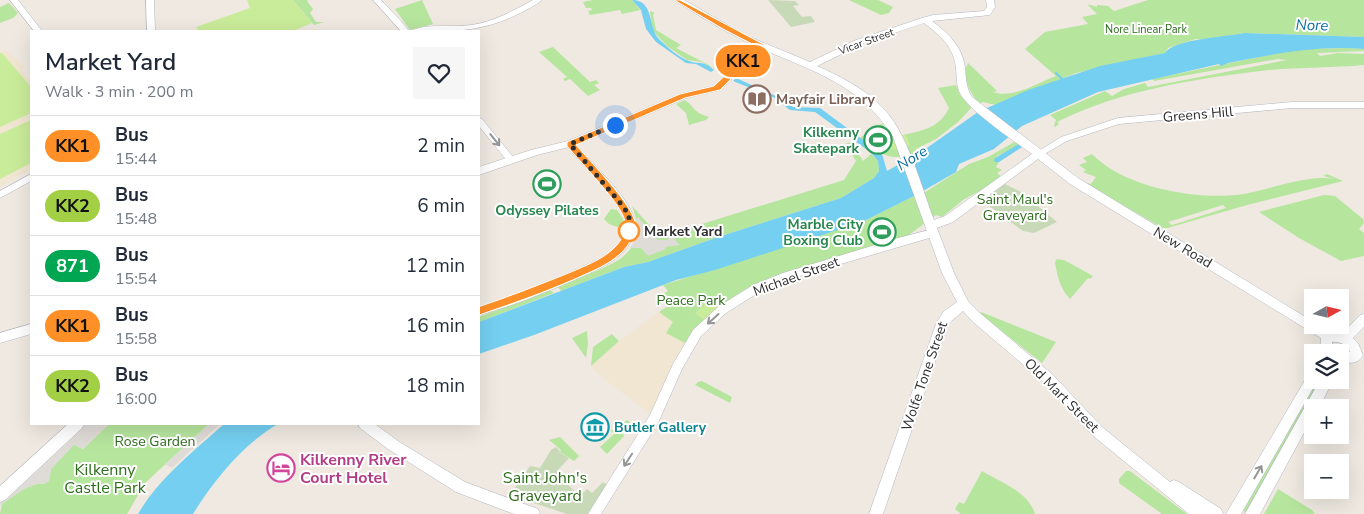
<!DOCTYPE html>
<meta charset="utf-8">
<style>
:root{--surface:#fff;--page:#f6f6f7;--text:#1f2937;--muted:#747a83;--line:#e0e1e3}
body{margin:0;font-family:"Nunito Sans",sans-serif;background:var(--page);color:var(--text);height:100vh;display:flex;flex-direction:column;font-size:19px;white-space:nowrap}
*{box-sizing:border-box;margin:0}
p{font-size:16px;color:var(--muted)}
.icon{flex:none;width:28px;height:28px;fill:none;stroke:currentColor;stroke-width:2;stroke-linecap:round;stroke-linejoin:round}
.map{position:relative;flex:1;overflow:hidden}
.side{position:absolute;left:30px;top:30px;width:450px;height:395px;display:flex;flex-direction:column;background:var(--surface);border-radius:0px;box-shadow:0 5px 20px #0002}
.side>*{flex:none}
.badge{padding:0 10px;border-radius:16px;font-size:18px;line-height:32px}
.needle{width:32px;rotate:82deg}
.fabs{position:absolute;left:1304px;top:289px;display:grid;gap:10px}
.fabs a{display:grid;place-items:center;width:45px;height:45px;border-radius:0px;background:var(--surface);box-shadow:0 5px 20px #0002;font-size:25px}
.you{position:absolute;width:25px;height:25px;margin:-12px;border:4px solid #fff;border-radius:50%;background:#1a73e8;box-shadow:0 0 0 8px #1a73e833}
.map>.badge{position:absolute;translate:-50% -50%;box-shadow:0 0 0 2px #fff}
.round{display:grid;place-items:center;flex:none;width:52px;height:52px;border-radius:0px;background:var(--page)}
.headline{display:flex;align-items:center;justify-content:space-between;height:85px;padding:0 15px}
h1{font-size:24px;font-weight:600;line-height:38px}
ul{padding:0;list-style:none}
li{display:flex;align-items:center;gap:15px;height:60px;padding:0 15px;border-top:1px solid var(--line)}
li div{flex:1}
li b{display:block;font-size:19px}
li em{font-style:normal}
li .badge{min-width:55px;font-weight:700;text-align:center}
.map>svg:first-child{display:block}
.education{fill:#f0e6d1}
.green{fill:#b6e59e;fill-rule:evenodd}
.cemetery{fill:#c8d9b8}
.pitch{fill:#c9ec9a}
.plaza{fill:#dfdcd8}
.water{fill:#75cff0}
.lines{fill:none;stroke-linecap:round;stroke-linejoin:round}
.stream{stroke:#75cff0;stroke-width:2}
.canal{fill:#75cff0;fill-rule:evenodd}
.tertiary-casing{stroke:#b4b7c1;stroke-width:1}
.secondary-casing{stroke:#b4b7c1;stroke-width:1}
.tertiary{fill:#fff;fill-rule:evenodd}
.secondary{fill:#fff;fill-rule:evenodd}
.oneway{stroke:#969696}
.line{fill:#ff9027;stroke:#fff}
.walk{stroke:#2e2e2e;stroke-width:5;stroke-dasharray:0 9}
.stop-dot{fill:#fff;stroke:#ff9027;stroke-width:2.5}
.labels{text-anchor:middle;stroke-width:4;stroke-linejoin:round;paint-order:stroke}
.far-park-label{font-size:11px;fill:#2c6e1b;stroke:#fff}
.far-street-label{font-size:11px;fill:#2e2e2e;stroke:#fff}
.education-label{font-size:14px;font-weight:bold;fill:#785e54;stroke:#fff;text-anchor:start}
.street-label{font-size:14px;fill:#2e2e2e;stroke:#fff}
.leisure-label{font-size:14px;font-weight:bold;fill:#27864d;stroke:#fff;text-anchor:end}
.park-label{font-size:14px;fill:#2c6e1b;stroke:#fff}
.stop-label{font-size:14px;font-weight:bold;fill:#2e2e2e;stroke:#fff;text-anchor:start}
.culture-label{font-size:14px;font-weight:bold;fill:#0d838f;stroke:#fff;text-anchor:start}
.water-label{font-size:15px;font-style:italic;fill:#0d6fa3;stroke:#fff}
.near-hotel-label{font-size:16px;font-weight:bold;fill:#b23c85;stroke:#fff;text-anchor:start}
.near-park-label{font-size:16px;fill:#2c6e1b;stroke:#fff}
</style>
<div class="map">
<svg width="1364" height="514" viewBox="0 0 1364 514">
<rect width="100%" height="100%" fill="#efe9e1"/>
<path class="education" d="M6 50 25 67 21 70 29 79 31 78V169L0 187V52Z
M663 309 691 336 677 356 654 410 650 414 598 374 591 366 619 341Z"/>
<path class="green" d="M293 0H308L307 1 313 9 310 13 316 22H324L314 25Z
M422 0 433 24 410 30 395 9Z
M593 0H632L640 10 622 14 620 10 590 15 588 11 592 10 591 8H586L583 2Z
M849 0H878L893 7 889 13 881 15Z
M1148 0H1364V37L1244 33 1209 40 1196 39 1168 48 1165 53 1076 73 996 105 983 102 979 104C970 92 961 77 968 63L997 91 993 92C1012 99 1038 83 1056 76L1025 49 1045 32 1088 24 1082 17 1097 14 1087 4 1097 7V5L1108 6 1114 11Z
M9 3 18 13 13 18 0 23V7Z
M651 11 654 13 653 15 656 30 681 45 676 48 709 65 715 70 702 62 687 60 667 46 653 31 650 12Z
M553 47 590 82 596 80 599 83 594 85 600 90 588 96 570 79 565 81 563 79 567 77 539 52Z
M1349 48 1364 49V51L1317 53 1320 56 1338 53 1364 54V65C1330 68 1295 67 1261 71 1192 79 1119 91 1057 122L1059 124 1055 127 1054 125 1056 120 1050 115 1105 91 1112 96 1124 89 1145 83 1148 87 1287 60 1278 59 1154 81 1152 79 1298 49Z
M956 85 960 95 972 107 958 122 936 139 916 149 913 154C888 162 879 153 860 138L876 125 883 124 890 140C912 129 936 135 949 108L938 88Z
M685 100C696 108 691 111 709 117L706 120 689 125 686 113 676 104Z
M1016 141 1021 145 997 156 996 160 999 162 996 167 1002 170 997 173 1003 178 963 200 942 217 936 215 906 237 751 286C724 301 704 318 685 343L666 333 673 322 659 312 668 306 659 296 668 291 663 285 862 222 916 195 919 196 969 164 988 157Z
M851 142 863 161 871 154 878 161 879 171 874 178 841 198 721 236 648 262 624 267 561 291 558 287C564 283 572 281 579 278 616 263 650 253 632 206L660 237 844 180 856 161 845 144Z
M1092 154C1124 188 1200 201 1244 194 1273 189 1306 174 1335 179L1323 176 1327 174 1343 181 1247 205 1164 229 1088 185 1087 183 1091 184 1096 177 1083 172 1086 170 1079 165 1087 162 1083 158ZM1223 205 1226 208 1172 225 1168 222Z
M1324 195 1335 196 1363 219 1364 223 1359 229 1364 233V256L1341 261 1299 238 1259 212Z
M611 209 617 210 623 219V229L609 224 604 219Z
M1057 259 1064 260 1093 276 1090 279 1088 278 1070 299C1060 289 1057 275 1055 262Z
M550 290 554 293 479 322V317Z
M981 312 1056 342 1042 363 980 314Z
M587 331 588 344 586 358 572 338Z
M612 334 619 341 591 366 593 347Z
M1314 380H1321L1258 494 1245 512 1241 509Z
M702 381 732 397 730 403 695 385 698 382Z
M627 420 631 423 622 433 624 436 607 454 600 447 614 434 611 431 614 428 616 429Z
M109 424H209L145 483 127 514H0L2 504C14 496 30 481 44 484L49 481 51 469 74 444 83 449Z
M560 437 579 456 574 461 560 452 561 450 549 440Z
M982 471C1000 482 1029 492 1035 514H961L955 509 959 502 964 504Z
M1126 471H1130L1187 514H1162L1119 483V479Z
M1278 489 1312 510 1315 514H1264Z"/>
<path class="cemetery" d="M768 0 795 1 799 5 793 6 802 17 811 16 815 22 791 27Z
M1005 184 1021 192 1057 222 1034 233 1023 231 981 200Z
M556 447 560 451 559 452 569 458 557 471 564 478 563 480 580 496 587 489 592 493 603 482 607 485 589 514H567L510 495 530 466 540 468 551 450Z"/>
<path class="pitch" d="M247 0H293L312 23 293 31H199L196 27 250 8Z
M0 53H2L31 87V113L0 127Z
M31 120V163L0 179V134Z
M879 128 883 137 889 142 906 134 910 145C889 152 884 151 866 137Z
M719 293 728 299 704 320 695 313Z"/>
<path class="plaza" d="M638 217 658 240H667L672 234H682L674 239 680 245 665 247 666 249 648 256 641 248H630L638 236 636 219Z
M85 424H109L83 449 74 445 51 469 49 481 44 484 41 483 26 488 0 505V500Z
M209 424H220L172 468 165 464Z"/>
<path class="water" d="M632 0C654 0 648 26 658 38 666 46 679 58 689 61 702 65 702 60 714 70L711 72 696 64 686 63 656 42 646 29 641 10Z
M1244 33 1364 37V49C1317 45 1274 54 1228 63L1221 66 1219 64 1098 92 1022 126 994 149 959 164 956 172 916 195 862 222 715 270 676 280 534 335 479 354V322L624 267 648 262 721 236 841 198 874 178 879 171 878 161 870 152 815 112 790 110 773 97 733 81 736 78 778 97 793 107 820 108 882 154 887 171 924 150 978 112 1028 90 1100 66 1165 53C1174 39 1226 37 1244 33Z
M224 424H278C243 444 214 480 193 514H138C159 478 194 451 224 424Z"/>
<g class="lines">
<path class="stream" d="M1056 73 1062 79"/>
<path class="canal" d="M1019 144H1021L1024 146 999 162H995L994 160 995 158Z"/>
<g class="tertiary-casing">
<path id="tertiary" d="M10 0H18L42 31H34Z
M146 0H154L155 31H147Z
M373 0H381L401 21 409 31H401Z
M533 0H542C535 6 526 10 518 14 485 31 449 33 412 31 424 23 455 28 471 25 493 22 513 11 533 0Z
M1292 102H1364V108H1292L1119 124 1067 141 1041 156H1035L1034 154 1061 137 1118 118Z
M479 118 482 119 514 158 515 160 514 162H508L479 126Z
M570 141 573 142C590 163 628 194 634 219 637 231 630 245 622 253 610 265 593 271 579 278 546 292 513 306 479 315V307C510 297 541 285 571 272 586 265 603 259 615 248 623 240 628 228 624 217 615 193 583 167 567 146L566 144Z
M31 174V181L0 198V191Z
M933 229 936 230 938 233 936 236 790 279 761 291 726 313 701 336 682 369 658 423 601 514H588L650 415 673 364 693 330 718 307 753 285 783 273 898 238Z"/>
</g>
<g class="secondary-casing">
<path id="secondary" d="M674 0H684L745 35 810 62 856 40 922 18 933 15 984 11 987 7 986 0H994L995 7 990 15 932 21C948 33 962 46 965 67 966 78 966 88 972 97L1078 178 1312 321V325H1320L1331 332 1343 333 1360 315 1364 314V327L1353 338 1358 343 1363 355C1358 365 1349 363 1340 362V352H1338H1350C1347 345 1340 341 1332 342V352H1320L1321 338 1070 184 1038 159 953 222 937 228 954 273 968 301 981 314 1053 375 1102 427 1170 482 1174 480 1179 482 1221 509 1223 514H1189L1092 435 1045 383 973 322 963 311 948 324 883 514H869L936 324 943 312 957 302 942 273 893 137C861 85 815 72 762 49L720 90 686 98 573 146 537 155 479 175V167L531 150 568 141 680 94 714 86 755 46 720 28ZM924 23C940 35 954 47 956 68 957 78 956 86 961 95 972 113 1013 140 1032 154L945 216 934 220C922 188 910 142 889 115 871 92 844 78 817 66L862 44Z
M31 324V334L0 343V333Z
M1312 373V380H1318L1316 383 1241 514H1226L1308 375Z
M1320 380H1333L1319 408H1312V418L1260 514H1245Z
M68 424H84L82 428 5 500 0 502V486Z
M358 424H375L398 441 465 482 538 509 540 514H514L456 492 388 449 360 428Z"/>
</g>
<use href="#tertiary" class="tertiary"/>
<use href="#secondary" class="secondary"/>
</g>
<defs><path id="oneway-shaft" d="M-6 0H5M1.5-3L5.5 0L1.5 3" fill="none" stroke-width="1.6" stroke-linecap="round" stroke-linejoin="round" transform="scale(1.25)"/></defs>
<g class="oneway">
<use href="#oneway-shaft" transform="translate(495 140) rotate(51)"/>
<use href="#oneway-shaft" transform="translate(713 319) rotate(138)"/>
<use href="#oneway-shaft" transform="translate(628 460) rotate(123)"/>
<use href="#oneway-shaft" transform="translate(1258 472) rotate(-60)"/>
</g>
<path class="line" d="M674 0H680L765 45 720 90 685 98 576 145C588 159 634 206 635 223 635 234 629 246 621 253 609 265 590 272 575 279 543 293 511 304 479 315L475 314 474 311 475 308C508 297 539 285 571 272 585 266 603 259 614 248 621 242 627 230 625 221 621 203 580 162 567 146V142L680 94 714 86 756 46 723 29Z"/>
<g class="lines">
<path class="walk" d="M615 125 570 144 622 205 629 215V231"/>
</g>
<defs>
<g id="library-ring" transform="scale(1.4375)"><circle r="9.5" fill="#fff" stroke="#8d6e63" stroke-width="1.5"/><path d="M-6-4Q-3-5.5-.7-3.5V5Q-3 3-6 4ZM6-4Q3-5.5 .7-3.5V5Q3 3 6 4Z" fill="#8d6e63"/></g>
<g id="stadium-ring" transform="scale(1.4375)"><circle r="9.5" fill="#fff" stroke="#2e9e5b" stroke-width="1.5"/><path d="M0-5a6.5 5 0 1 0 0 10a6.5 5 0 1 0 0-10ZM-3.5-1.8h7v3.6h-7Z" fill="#2e9e5b"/></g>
<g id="museum-ring" transform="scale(1.4375)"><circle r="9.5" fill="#fff" stroke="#0f9aa8" stroke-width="1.5"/><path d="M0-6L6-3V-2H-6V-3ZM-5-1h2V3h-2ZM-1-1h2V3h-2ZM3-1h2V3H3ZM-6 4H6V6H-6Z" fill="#0f9aa8"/></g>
<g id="hotel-ring" transform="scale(1.4375)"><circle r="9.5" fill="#fff" stroke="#d1479c" stroke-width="1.5"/><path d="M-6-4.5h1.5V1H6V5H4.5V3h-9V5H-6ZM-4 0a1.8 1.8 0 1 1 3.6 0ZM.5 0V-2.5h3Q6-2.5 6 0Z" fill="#d1479c"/></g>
</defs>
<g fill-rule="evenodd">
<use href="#library-ring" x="757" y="99"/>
<use href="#stadium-ring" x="878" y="140"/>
<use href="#stadium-ring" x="547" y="184"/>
<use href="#stadium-ring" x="882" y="232"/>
<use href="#museum-ring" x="595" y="427"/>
<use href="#hotel-ring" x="281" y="468"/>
</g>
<circle class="stop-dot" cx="629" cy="231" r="10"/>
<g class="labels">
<g class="far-park-label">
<text x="1146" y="33">Nore Linear Park</text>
</g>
<g class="far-street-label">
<text transform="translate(866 41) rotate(-20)" y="4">Vicar Street</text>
</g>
<g class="education-label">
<text x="776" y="104">Mayfair Library</text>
</g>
<g class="street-label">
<text transform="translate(1198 114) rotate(-5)" y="5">Greens Hill</text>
<text transform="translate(1183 247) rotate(31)" y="5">New Road</text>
<text transform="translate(796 276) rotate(-20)" y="5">Michael Street</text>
<text transform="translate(924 376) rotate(-71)" y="5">Wolfe Tone Street</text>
<text transform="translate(1062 395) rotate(45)" y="5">Old Mart Street</text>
</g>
<g class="leisure-label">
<text x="859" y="137">Kilkenny<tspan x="859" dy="16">Skatepark</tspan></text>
<text x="547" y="215" text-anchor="middle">Odyssey Pilates</text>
<text x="863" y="229">Marble City<tspan x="863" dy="16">Boxing Club</tspan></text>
</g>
<g class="park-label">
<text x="1015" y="204">Saint Maul's<tspan x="1015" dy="16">Graveyard</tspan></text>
<text x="691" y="305">Peace Park</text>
<text x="155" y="446">Rose Garden</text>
</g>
<g class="stop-label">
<text x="644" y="236">Market Yard</text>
</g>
<g class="culture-label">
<text x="614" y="432">Butler Gallery</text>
</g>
<g class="water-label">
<text transform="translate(1312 25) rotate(1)" y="5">Nore</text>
<text transform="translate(912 158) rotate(-32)" y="5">Nore</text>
</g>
<g class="near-hotel-label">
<text x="300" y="465">Kilkenny River<tspan x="300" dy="18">Court Hotel</tspan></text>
</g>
<g class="near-park-label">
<text x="105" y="475">Kilkenny<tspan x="105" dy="18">Castle Park</tspan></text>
<text x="545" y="483">Saint John's<tspan x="545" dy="18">Graveyard</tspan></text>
</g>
</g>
</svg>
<div class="fabs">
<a><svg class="needle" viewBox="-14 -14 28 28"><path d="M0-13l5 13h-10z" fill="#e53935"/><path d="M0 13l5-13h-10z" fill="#747a83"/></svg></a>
<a><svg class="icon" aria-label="layers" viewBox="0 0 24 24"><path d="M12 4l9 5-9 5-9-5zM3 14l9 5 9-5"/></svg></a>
<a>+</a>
<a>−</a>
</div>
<div class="you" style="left:615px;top:125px"></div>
<b class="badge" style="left:743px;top:61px;background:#ff9027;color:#111">KK1</b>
<section class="side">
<div class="headline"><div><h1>Market Yard</h1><p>Walk · 3 min · 200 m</p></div><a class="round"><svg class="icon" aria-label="heart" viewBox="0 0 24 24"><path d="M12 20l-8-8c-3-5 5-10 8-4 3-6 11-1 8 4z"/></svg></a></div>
<ul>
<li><span class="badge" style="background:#ff9027;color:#111">KK1</span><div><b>Bus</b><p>15:44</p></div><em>2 min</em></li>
<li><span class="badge" style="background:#a3cf44;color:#111">KK2</span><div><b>Bus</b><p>15:48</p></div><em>6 min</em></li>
<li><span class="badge" style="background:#00a651;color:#fff">871</span><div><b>Bus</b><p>15:54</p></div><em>12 min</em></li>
<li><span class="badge" style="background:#ff9027;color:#111">KK1</span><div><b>Bus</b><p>15:58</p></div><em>16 min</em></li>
<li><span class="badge" style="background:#a3cf44;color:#111">KK2</span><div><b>Bus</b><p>16:00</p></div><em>18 min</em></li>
</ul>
</section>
</div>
